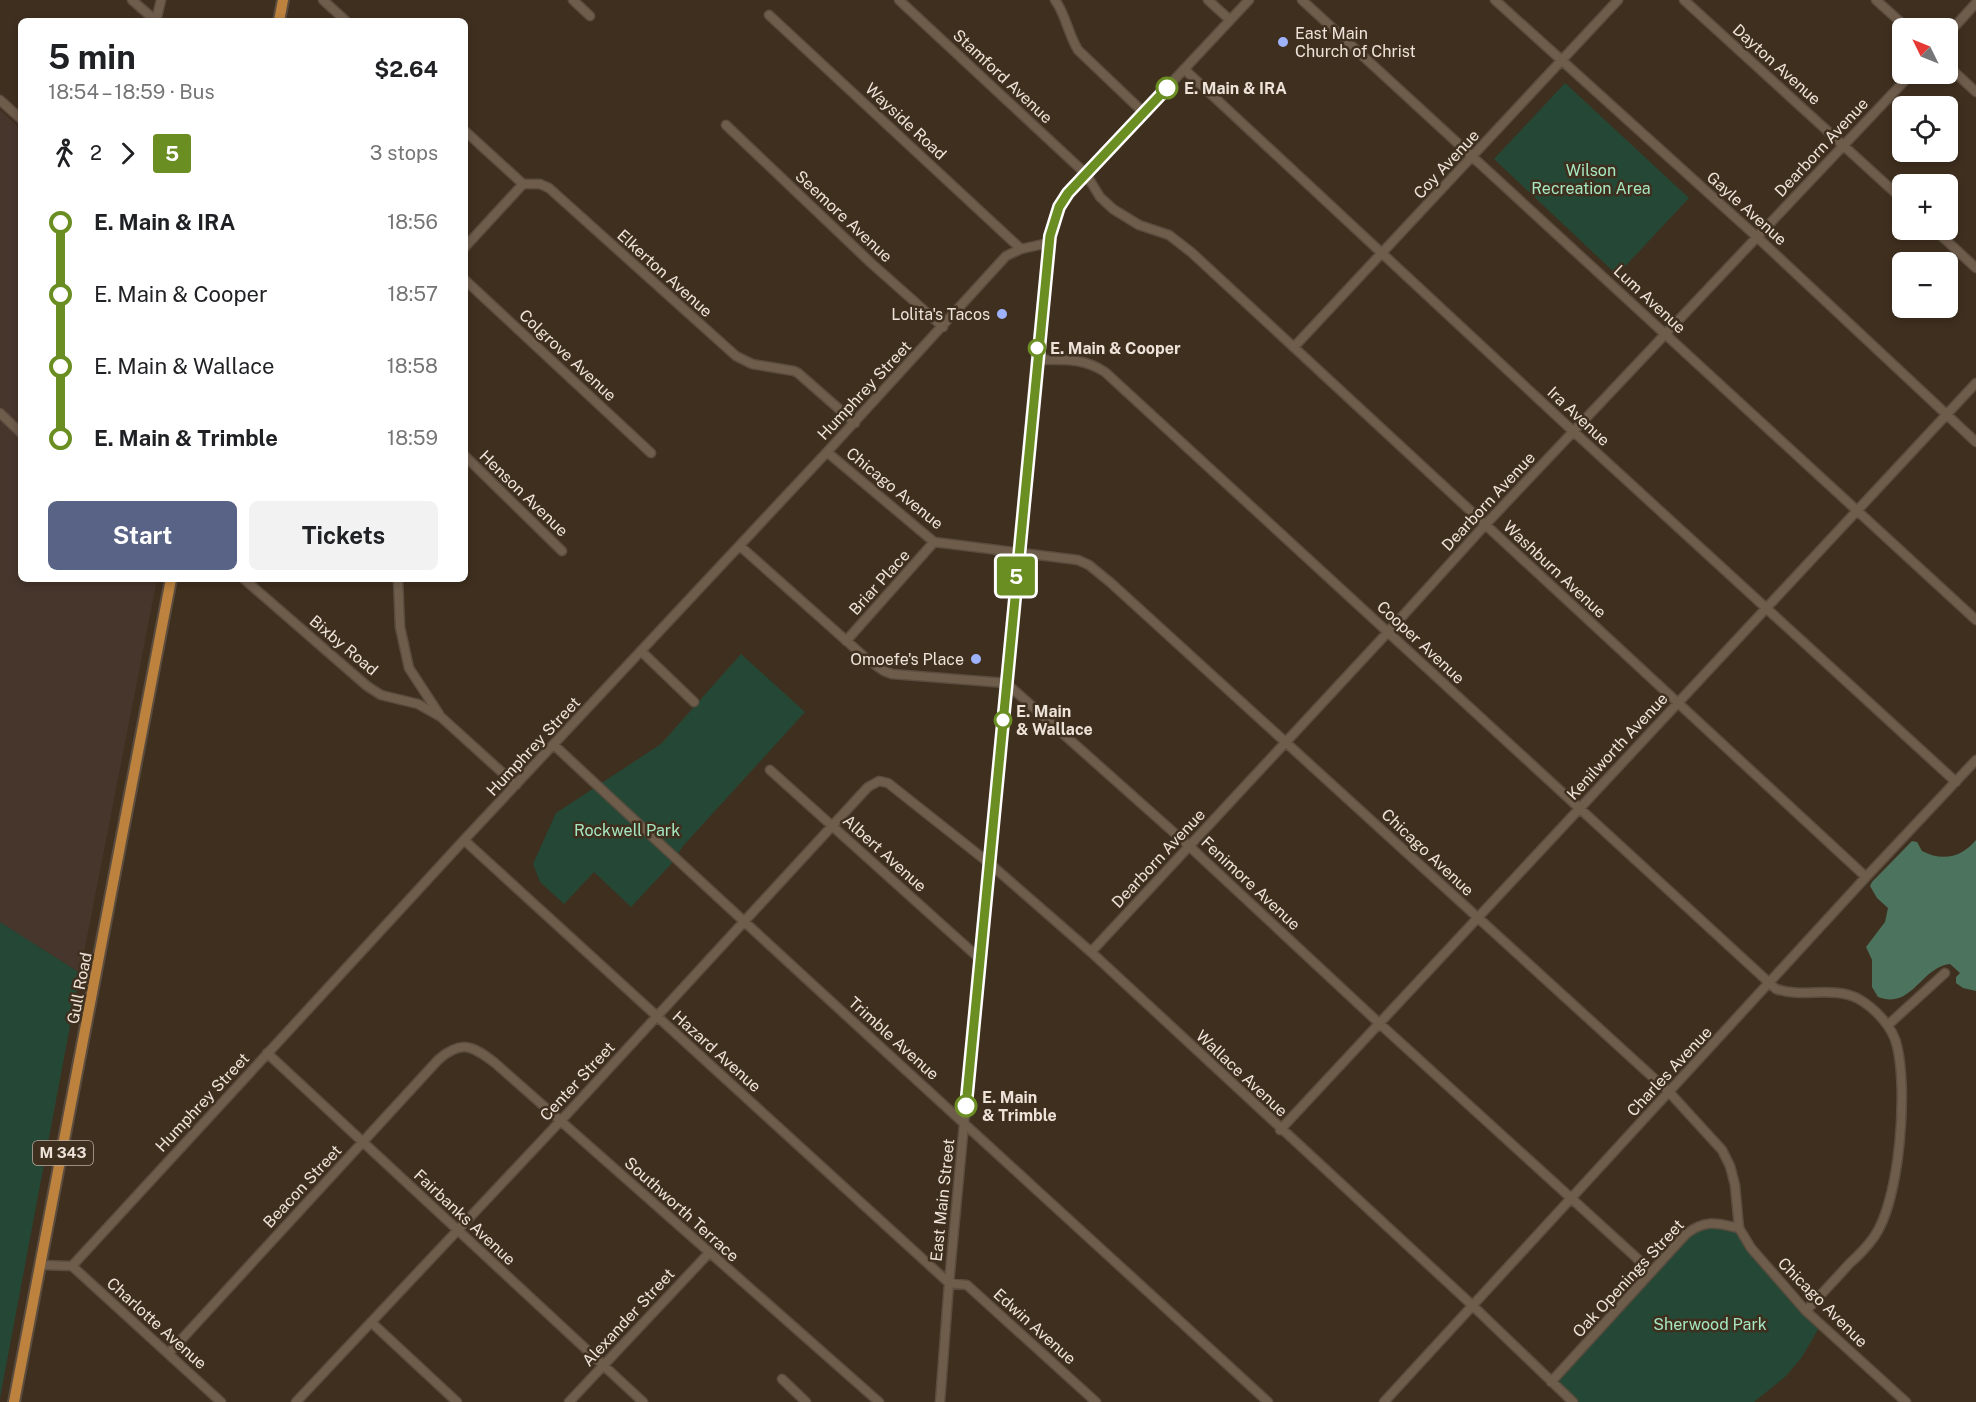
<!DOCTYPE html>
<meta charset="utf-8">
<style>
:root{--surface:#fff;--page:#f2f2f2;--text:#202124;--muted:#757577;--accent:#596386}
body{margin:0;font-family:"Public Sans",sans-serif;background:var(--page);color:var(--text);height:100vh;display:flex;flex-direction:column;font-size:22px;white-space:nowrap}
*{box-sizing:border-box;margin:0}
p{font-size:20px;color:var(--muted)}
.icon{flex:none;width:33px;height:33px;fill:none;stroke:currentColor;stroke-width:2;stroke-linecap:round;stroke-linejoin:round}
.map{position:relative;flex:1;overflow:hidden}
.drawer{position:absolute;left:18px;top:18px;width:450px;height:564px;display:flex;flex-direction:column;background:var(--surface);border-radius:9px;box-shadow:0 3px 9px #0003}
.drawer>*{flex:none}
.badge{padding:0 12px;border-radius:4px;font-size:21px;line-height:39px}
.needle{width:39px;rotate:313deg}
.fabs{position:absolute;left:1892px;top:18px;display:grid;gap:12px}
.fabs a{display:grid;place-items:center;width:66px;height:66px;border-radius:9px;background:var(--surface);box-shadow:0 3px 9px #0003;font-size:30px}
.map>.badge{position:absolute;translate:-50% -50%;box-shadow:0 0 0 3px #fff}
.legs{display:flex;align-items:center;gap:9px;height:66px;padding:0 30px;font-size:20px}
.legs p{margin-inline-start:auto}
.overview{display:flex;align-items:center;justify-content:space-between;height:102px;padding:0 30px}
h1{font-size:33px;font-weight:700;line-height:45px}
.primary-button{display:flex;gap:12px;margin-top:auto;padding:12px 30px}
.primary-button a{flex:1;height:69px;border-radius:9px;background:var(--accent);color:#fff;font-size:24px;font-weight:700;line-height:69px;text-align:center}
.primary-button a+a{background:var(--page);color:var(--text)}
ul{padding:0 30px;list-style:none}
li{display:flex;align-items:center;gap:21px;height:72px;font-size:22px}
li i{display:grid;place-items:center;width:9px;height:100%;margin:0 8px;background:currentColor}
li i::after{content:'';width:15px;height:15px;margin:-8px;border:4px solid;border-radius:50%;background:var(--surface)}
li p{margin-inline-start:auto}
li:first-child i{background:linear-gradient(#0000 50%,currentColor 0)}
li:last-child i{background:linear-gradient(currentColor 50%,#0000 0)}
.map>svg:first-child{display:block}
.medical{fill:#47362c}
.green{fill:#254836}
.forest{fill:#4c735d}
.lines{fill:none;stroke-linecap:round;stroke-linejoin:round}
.minor-casing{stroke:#5a4c3e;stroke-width:11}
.major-casing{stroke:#5a4c3e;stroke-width:14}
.minor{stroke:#6f5d4c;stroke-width:8}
.major{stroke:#bc823e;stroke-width:10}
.line-1-casing{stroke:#fff;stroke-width:14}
.line-1{stroke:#6b8e23;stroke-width:9}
.poi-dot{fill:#9fb3fd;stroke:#3f2f1f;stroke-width:2}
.stop-1-dot{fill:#fff;stroke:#6b8e23;stroke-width:3}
.labels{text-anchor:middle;stroke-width:5;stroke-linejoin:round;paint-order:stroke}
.shield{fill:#3f2f1f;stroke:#baada1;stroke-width:1.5}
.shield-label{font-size:15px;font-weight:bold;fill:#eee3d9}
.poi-label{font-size:16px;fill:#eee3d9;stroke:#3f2f1f;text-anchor:end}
.street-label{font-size:16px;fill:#eee3d9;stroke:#3f2f1f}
.stop-label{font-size:16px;font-weight:bold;fill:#eee3d9;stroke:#3f2f1f;text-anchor:start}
.park-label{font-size:16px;fill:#a5e7c1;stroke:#3f2f1f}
</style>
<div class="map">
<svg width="1976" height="1402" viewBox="0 0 1976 1402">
<rect width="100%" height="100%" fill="#3f2f1f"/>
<path class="medical" d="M0 110 21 129V579H157L80 973 0 922Z"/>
<path class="green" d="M1565 83 1689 198 1617 275 1494 159Z
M741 654 805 712 683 846 672 863 631 907 594 872 564 904 540 882 533 864 556 813 661 744Z
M0 922 80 973 0 1398Z
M1711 1225 1739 1230 1820 1326 1802 1357 1786 1376 1754 1402H1579L1556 1381 1684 1238Z"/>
<path class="forest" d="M1976 840V991L1963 988 1956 983V977L1960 973 1950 964C1921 967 1912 1010 1878 997L1872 987V960L1866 947 1885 922 1888 908 1877 898 1870 886 1872 882 1912 841 1917 842 1922 851C1943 862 1962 857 1976 840Z"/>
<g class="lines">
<g class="minor-casing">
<path id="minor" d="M132 0 156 21
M323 0 346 21
M573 0 590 16
M899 0 1086 174 1100 197 1113 209 1139 225 1169 235 1191 252 1866 877
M1055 0C1066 15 1068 34 1078 50L1144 113
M1208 0 1230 20
M1302 0 1976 620
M1495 0 1757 237 1976 442
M1684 0 1902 199
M1876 0 1907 28
M769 15 1021 249
M156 21 161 0
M1947 35 1976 3
M1947 65 1976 92
M1184 69 1574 432 1956 782
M0 100 21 119
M726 125 871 263 943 327
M465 131 523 184H540L549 188 736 356 752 364 794 371 798 373 855 423
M1935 230 1976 268
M465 247 523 184
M465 280 651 453
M1294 347 1618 0
M1036 360C1063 360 1082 357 1105 372L1776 989C1802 998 1833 986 1857 998 1875 1008 1893 1027 1897 1046 1908 1090 1900 1200 1874 1237 1867 1247 1858 1256 1849 1264 1835 1280 1820 1295 1806 1311
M0 413 21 433
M827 452 934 542 1078 560 1089 565 1111 583 1669 1092 1722 1150 1730 1166 1735 1185 1739 1228 1751 1248 1806 1311 1906 1402
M465 456 562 551
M740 546 868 660 884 671 892 674 1006 683 1189 846 1380 1024 1651 1271
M244 579 367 686 381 695 418 704 441 717 516 785
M398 579 400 627 409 668 439 714
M846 641 934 542
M642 652 694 702
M554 745C790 966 1030 1183 1268 1402
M770 770 980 959
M464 840 949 1283 967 1285 1096 1402
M1091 952 1388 632 1485 525 1911 74
M1888 1025 1945 973
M267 1053 643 1402
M1280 1130 1976 383
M41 1265 72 1266 464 840 827 452 1006 256 1021 249 1048 243
M72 1266 221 1402
M371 1322 457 1402
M169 1353 438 1060C461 1040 472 1045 495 1063L879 1402
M782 1379 806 1402
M1551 1382 1686 1234C1706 1219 1716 1223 1739 1228
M296 1402 567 1114 868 787 879 781 888 783 989 863 1091 952 1472 1305 1573 1402
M569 1402 709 1253
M940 1402 949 1283 1036 360C1039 336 1041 311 1044 286 1047 254 1048 220 1068 193L1249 0
M1384 1402 1866 877 1976 760"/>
</g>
<g class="major-casing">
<path id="major" d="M279 21 283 0
M14 1402 171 579"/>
</g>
<use href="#minor" class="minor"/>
<use href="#major" class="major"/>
</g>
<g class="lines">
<g class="line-1-casing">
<path id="line-1" d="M966 1106 1050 236 1059 207 1068 193 1167 88"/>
</g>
<use href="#line-1" class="line-1"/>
</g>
<g class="poi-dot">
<circle cx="1283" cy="42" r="6"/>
<circle cx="1002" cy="314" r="6"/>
<circle cx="976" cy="659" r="6"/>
</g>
<g class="stop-1-dot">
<circle cx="1167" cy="88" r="10"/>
<circle cx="1037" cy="348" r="8"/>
<circle cx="1003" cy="720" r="8"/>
<circle cx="966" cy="1106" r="10"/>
</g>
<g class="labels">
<rect class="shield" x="33" y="1141" width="60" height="24" rx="4.5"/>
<g class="shield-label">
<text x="63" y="1158">M 343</text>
</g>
<g class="poi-label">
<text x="1295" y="39" text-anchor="start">East Main<tspan x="1295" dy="18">Church of Christ</tspan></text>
<text x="990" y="320">Lolita's Tacos</text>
<text x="964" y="665">Omoefe's Place</text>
</g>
<g class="street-label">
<text transform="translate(1777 64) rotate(42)" y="6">Dayton Avenue</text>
<text transform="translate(1003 76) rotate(43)" y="6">Stamford Avenue</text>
<text transform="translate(906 121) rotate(43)" y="6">Wayside Road</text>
<text transform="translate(1821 147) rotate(-47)" y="6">Dearborn Avenue</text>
<text transform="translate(1446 164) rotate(-47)" y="6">Coy Avenue</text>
<text transform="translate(1747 208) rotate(42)" y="6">Gayle Avenue</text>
<text transform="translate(844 216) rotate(43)" y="6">Seemore Avenue</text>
<text transform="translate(665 273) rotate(42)" y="6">Elkerton Avenue</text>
<text transform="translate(1650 299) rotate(43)" y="6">Lum Avenue</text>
<text transform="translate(568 355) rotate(43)" y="6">Colgrove Avenue</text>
<text transform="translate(864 390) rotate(-47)" y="6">Humphrey Street</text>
<text transform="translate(1579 416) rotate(43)" y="6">Ira Avenue</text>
<text transform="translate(895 488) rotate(39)" y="6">Chicago Avenue</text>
<text transform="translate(524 493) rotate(44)" y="6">Henson Avenue</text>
<text transform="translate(1488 501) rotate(-47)" y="6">Dearborn Avenue</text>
<text transform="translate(1555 569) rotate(43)" y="6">Washburn Avenue</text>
<text transform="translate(879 582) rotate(-48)" y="6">Briar Place</text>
<text transform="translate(1421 642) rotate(43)" y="6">Cooper Avenue</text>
<text transform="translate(344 645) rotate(40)" y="6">Bixby Road</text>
<text transform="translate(533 746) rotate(-47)" y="6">Humphrey Street</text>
<text transform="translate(1617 746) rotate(-47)" y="6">Kenilworth Avenue</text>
<text transform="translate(1428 852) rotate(43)" y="6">Chicago Avenue</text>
<text transform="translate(885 853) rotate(42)" y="6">Albert Avenue</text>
<text transform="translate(1158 858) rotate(-47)" y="6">Dearborn Avenue</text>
<text transform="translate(1251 883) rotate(43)" y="6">Fenimore Avenue</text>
<text transform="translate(79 988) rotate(-79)" y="6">Gull Road</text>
<text transform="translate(894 1038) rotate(42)" y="6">Trimble Avenue</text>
<text transform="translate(717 1051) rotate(42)" y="6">Hazard Avenue</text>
<text transform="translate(1669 1071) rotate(-47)" y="6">Charles Avenue</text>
<text transform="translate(1242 1073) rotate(43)" y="6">Wallace Avenue</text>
<text transform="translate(577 1081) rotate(-47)" y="6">Center Street</text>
<text transform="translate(202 1102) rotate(-47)" y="6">Humphrey Street</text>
<text transform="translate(302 1186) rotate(-47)" y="6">Beacon Street</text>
<text transform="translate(942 1200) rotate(-84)" y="6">East Main Street</text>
<text transform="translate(682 1209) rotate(42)" y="6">Southworth Terrace</text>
<text transform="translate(465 1217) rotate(43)" y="6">Fairbanks Avenue</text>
<text transform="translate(1628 1278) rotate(-47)" y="6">Oak Openings Street</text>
<text transform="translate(1823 1302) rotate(45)" y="6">Chicago Avenue</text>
<text transform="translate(628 1317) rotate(-47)" y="6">Alexander Street</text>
<text transform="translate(157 1323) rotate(42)" y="6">Charlotte Avenue</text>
<text transform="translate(1035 1326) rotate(42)" y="6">Edwin Avenue</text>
</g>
<g class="stop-label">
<text x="1184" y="94">E. Main &amp; IRA</text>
<text x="1050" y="354">E. Main &amp; Cooper</text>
<text x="1016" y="717">E. Main<tspan x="1016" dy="18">&amp; Wallace</tspan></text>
<text x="982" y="1103">E. Main<tspan x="982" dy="18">&amp; Trimble</tspan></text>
</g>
<g class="park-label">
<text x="1591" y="176">Wilson<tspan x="1591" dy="18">Recreation Area</tspan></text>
<text x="627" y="836">Rockwell Park</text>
<text x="1710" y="1330">Sherwood Park</text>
</g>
</g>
</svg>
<div class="fabs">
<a><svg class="needle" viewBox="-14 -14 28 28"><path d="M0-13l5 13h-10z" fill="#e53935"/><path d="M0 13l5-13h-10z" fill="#757577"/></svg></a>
<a><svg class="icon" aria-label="locate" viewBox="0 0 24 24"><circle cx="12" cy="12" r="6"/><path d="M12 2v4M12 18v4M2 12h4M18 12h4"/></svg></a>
<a>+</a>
<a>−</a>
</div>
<b class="badge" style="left:1016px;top:576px;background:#6b8e23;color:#fff">5</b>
<section class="drawer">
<div class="overview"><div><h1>5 min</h1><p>18:54 – 18:59 · Bus</p></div><b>$2.64</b></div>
<div class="legs"><svg class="icon" aria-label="walk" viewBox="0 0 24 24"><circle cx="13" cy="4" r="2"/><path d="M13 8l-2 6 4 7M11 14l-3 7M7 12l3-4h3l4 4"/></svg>2<svg class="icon" aria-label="forward" viewBox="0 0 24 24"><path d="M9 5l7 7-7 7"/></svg><b class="badge" style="background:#6b8e23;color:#fff">5</b><p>3 stops</p></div>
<ul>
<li><i style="color:#6b8e23"></i><b>E. Main &amp; IRA</b><p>18:56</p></li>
<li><i style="color:#6b8e23"></i><span>E. Main &amp; Cooper</span><p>18:57</p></li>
<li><i style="color:#6b8e23"></i><span>E. Main &amp; Wallace</span><p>18:58</p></li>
<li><i style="color:#6b8e23"></i><b>E. Main &amp; Trimble</b><p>18:59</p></li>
</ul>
<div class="primary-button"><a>Start</a><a>Tickets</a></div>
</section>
</div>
